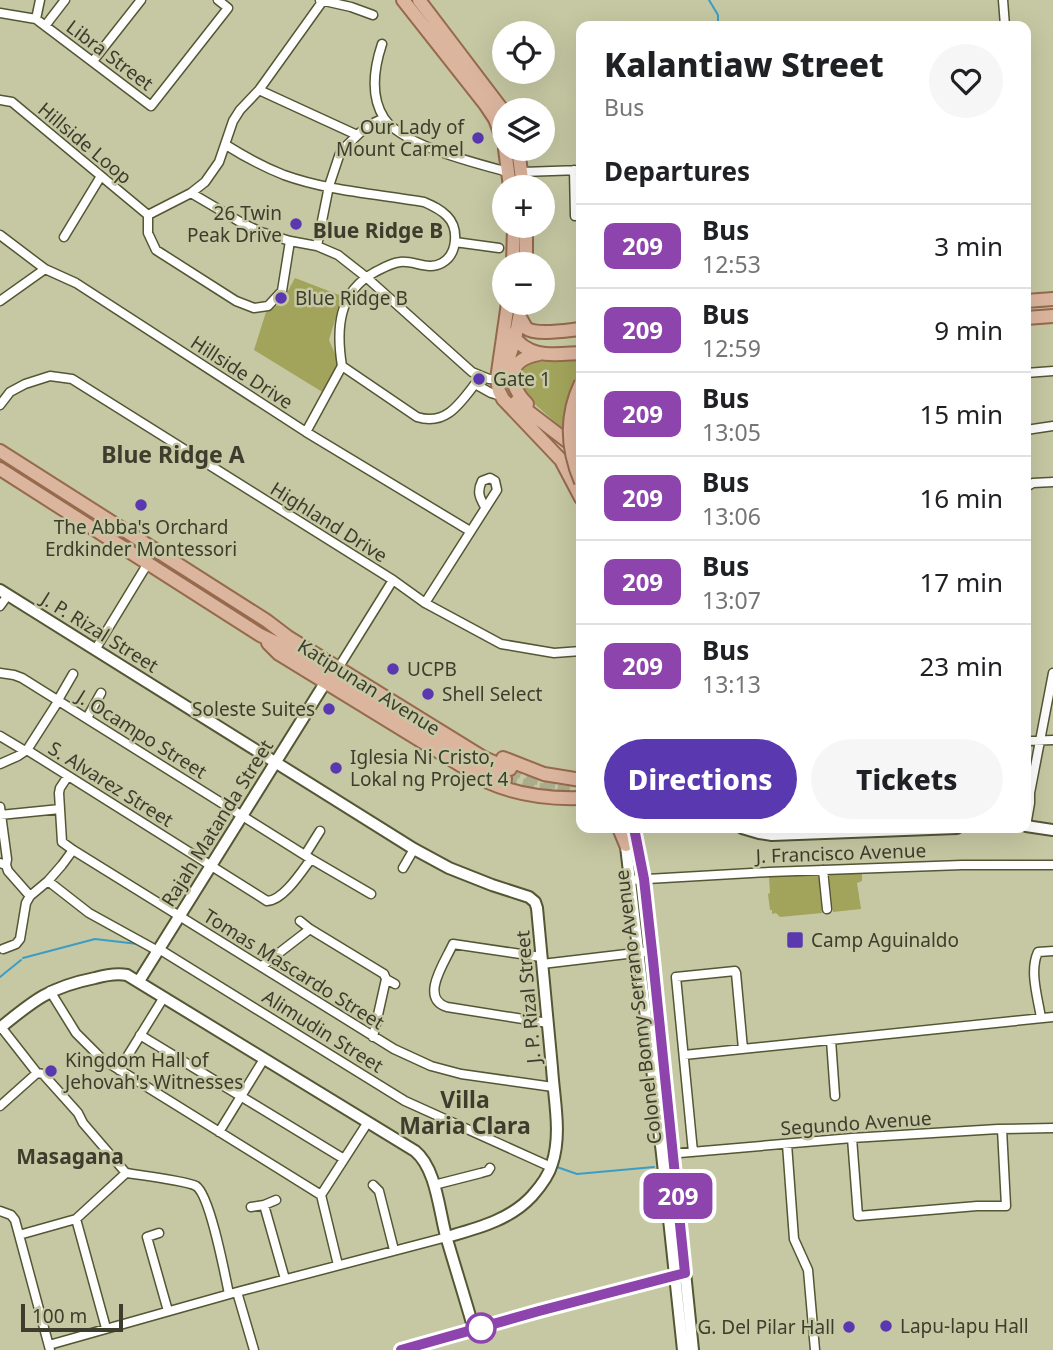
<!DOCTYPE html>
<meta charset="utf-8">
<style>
:root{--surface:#fff;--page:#f6f6f6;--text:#202124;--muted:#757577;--line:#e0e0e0;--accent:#5938b0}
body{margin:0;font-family:"Noto Sans",sans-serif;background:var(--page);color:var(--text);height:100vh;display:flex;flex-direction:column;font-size:26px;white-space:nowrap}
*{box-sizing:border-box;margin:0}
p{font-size:23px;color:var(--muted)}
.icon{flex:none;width:38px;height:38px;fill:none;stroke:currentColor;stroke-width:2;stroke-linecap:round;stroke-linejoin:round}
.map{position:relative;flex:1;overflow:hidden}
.drawer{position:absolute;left:576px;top:21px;width:455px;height:812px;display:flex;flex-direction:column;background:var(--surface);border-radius:14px;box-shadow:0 7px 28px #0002}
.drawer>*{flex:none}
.badge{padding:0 14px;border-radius:10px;font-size:24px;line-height:46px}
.buttons{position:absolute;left:492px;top:21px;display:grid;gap:14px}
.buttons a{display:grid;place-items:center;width:63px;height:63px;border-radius:50%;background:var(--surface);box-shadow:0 7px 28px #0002;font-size:35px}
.scale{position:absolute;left:21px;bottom:18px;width:102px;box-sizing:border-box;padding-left:7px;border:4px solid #3c3d2d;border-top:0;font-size:19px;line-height:24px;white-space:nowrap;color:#3c3d2d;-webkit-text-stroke:5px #c6c8a3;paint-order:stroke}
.map>.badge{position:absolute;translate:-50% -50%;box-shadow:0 0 0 4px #fff}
h2{padding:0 28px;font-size:26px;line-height:63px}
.round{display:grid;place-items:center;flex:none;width:74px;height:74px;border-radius:37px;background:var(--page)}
.overview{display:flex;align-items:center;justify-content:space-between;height:119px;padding:0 28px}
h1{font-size:33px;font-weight:800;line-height:52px}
.button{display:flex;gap:14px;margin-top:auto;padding:14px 28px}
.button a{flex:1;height:80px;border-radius:42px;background:var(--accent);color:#fff;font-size:28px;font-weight:800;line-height:80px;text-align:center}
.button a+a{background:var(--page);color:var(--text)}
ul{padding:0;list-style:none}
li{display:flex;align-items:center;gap:21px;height:84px;padding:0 28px;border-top:2px solid var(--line)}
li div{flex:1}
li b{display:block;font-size:26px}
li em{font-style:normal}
li .badge{min-width:77px;font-weight:700;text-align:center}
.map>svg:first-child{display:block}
.green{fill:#a3a45b}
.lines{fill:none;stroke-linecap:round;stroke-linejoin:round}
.stream{stroke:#3b9dc6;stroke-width:2}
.primary-tunnel{stroke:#aaac8b;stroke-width:12;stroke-dasharray:12 6;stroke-linecap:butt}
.street-casing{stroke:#555634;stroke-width:11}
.secondary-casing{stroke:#555634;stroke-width:14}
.primary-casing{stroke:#956a4d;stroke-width:16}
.street{stroke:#fff;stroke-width:8}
.secondary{stroke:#fff;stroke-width:10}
.primary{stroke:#dcb59e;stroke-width:12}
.primary-bridge-casing{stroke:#956a4d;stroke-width:16;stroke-linecap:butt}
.primary-bridge{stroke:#dcb59e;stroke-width:12}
.line-casing{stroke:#fff;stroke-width:16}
.line{stroke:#8e44ad;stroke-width:10}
.poi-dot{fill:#5938b0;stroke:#c6c8a3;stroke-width:2.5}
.stop-dot{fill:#fff;stroke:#8e44ad;stroke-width:3.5}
.labels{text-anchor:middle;stroke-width:5;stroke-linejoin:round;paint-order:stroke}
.street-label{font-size:19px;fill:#3c3d2d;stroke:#c6c8a3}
.poi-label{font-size:19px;fill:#3c3d2d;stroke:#c6c8a3;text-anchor:start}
.neighbourhood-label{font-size:21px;font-weight:bold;fill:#3c3d2d;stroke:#c6c8a3}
.quarter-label{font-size:23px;font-weight:bold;fill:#3c3d2d;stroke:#c6c8a3}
</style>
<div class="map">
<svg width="1053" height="1350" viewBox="0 0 1053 1350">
<rect width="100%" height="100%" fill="#c6c8a3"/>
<path class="green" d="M295 278 342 296 329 340 339 363 324 393 254 350 266 312C282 306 287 292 295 278Z
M581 358V445L529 399 520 384 521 371 529 364 537 362Z
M854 872 855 874 862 873V881L857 883 861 909 833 912 829 874Z
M818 874 822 913 780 917 776 913 772 914V910H770L768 894 770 893 769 877Z"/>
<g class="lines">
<path class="stream" d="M709 0 718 15V26
M163 956 191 974
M23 958 95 939 138 944
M0 977 21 960
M456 1128 486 1142
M557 1167 577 1174 654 1167"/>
<path class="primary-tunnel" d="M510 769 537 779 560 784
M505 779 539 789 580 793"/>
<g class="street-casing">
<path id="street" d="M320 0 351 7 373 15
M1003 0 1005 26
M0 13 36 19 151 106 228 8 218 0
M36 19 40 0
M45 26 65 0
M382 44C374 68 370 96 384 118 403 146 476 163 508 172
M93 61 141 0
M259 90 357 135
M0 100 12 102 148 215
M226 145C245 157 264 167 284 175 328 191 378 194 424 202 433 206 440 209 447 216 459 228 458 254 442 263 428 271 414 260 400 262 391 263 383 268 375 272 338 292 336 329 342 366L417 417C445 426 459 405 475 384
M574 170 575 216H581
M522 172 581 170
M191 193 242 223 261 232 290 241 317 246 338 255 366 277 472 372 489 379H497
M148 215 191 193 205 182 219 162 233 121 240 110 259 90 322 2
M148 215V233L156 250 236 301 254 308 268 306 282 291 290 241
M0 235 45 269 76 283 306 432 470 531
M64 237 101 176
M455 242 499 248
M317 246 329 186 339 156 342 150 367 126 384 118
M0 301 45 269
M1026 373 1053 371
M475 384 491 393 501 396
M0 405 10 392 25 384 50 376 72 379 393 580 425 603 501 644 554 653 581 651
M1026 430 1053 426
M306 432 342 366
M1026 487 1033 483 1053 482
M425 603 497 490 495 481 490 478 482 481C477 491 479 497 485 507
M0 606 8 595
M95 650 148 563
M342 662 393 580
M0 673 14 675 22 678 311 859 371 894
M58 700 73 674
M87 718 101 693
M0 736 25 751
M1026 741 1053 740
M27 750 267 901C283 901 302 871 311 859
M0 764 18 756 27 750 59 700
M68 776 60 788 59 793 62 842 73 850 394 1049 431 1066 461 1074 553 1087
M0 807 7 859 6 865
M0 815 60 809
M1026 826 1030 803V793L1053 673
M305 855 320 831
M0 863 6 865 8 871 30 896
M403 868 414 849
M823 870 827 909
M630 880 769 872 962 865H1053
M48 881 89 913 158 951
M300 921 310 929 384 974 386 979 395 984
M3 949 16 944 20 939 26 903 30 896 48 881 62 865 73 850
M159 949 405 1101 551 1167
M541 957 453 944C445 962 419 998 447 1007L548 1023
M542 964 652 951
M262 966 310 929
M50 991 76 1033 102 1059 321 1195
M1041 1018C1038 998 1029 971 1038 952L1053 951
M1 1027 37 1073 43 1074 78 1113 83 1123 126 1173
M140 1035 344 1159
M373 1037 386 979
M831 1040 835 1096
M684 1055 1053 1017
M119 1070 164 997
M0 1106 37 1073
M219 1132 264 1059
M852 1138 858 1216 977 1206H1006L1002 1129
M787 1144 794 1239 808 1270 815 1350
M693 1152 676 977 735 971 736 973 743 1049
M668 1154 852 1138 998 1129 1053 1128
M373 1185 379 1191 394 1250
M434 1185 481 1173 488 1171 490 1168
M264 1205 285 1279
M251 1207 264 1205 276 1200
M0 1211 11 1215 15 1220 50 1350
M76 1219 106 1328
M159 1233 147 1237 168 1311
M19 1235 76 1219 126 1173C140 1175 187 1181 196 1186 210 1195 225 1275 229 1294
M338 1265 321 1195 368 1122
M237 1292 254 1350
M49 1345 237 1292 447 1237"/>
</g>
<g class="secondary-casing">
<path id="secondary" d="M0 590 414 849 449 868 492 885 529 897 535 902 537 908C542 962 547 1015 552 1068 554 1100 562 1134 552 1164 549 1175 540 1187 532 1196 510 1220 478 1228 447 1237
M1026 826 1053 830
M634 828 644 879 652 951 693 1350
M742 828 759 833 772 835 957 828
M625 838 662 1154 683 1350
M139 981 325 683
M0 1028C34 1000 50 987 95 978 106 975 116 973 127 975L415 1151C436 1168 439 1210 446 1236 455 1267 465 1298 474 1330
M401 1350 539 1311 682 1274"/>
</g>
<g class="primary-casing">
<path id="primary" d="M403 0 485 104 495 119 504 143
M419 0 504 112
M505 149 510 187
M518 149 523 187
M526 226V264
M513 264 514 226
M1026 301 1053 299
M508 303 497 379 499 391 503 399 561 460 581 498
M520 317C520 318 526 327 526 328 536 336 569 330 581 329
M1026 318 1053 316
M512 334C528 360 555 354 581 353
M504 373 515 339 522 303
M516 402 576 448
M527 404C507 383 506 360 539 354
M0 451 267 621 288 637 484 758 510 769
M0 469 260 635 283 646 481 769 505 779
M268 643 279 654 488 782C517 795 549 799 581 798
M503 758 544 774 581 780
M619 828 626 845"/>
</g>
<use href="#street" class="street"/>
<use href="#secondary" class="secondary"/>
<use href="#primary" class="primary"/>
<g class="primary-bridge-casing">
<path id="primary-bridge" d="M581 383C565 416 567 449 581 482
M581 407 577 432 581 458"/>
</g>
<use href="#primary-bridge" class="primary-bridge"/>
</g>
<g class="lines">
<g class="line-casing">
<path id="line" d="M401 1350 539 1311 685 1273 653 960 644 879 634 828"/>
</g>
<use href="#line" class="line"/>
</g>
<g class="poi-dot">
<circle cx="478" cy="138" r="7"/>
<circle cx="296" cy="224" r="7"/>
<circle cx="281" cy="298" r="7"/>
<circle cx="479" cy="379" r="7"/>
<circle cx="141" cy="505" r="7"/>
<circle cx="393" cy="669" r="7"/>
<circle cx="428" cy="694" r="7"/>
<circle cx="329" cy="709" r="7"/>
<circle cx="336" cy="768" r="7"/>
<rect x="786" y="931" width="18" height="18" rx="3.5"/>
<circle cx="51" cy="1071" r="7"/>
<circle cx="886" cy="1326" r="7"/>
<circle cx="849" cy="1327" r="7"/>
</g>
<circle class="stop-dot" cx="481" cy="1328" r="14"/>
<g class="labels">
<g class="street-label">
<text transform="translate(110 55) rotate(37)" y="7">Libra Street</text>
<text transform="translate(85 143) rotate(40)" y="7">Hillside Loop</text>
<text transform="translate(242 372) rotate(33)" y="7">Hillside Drive</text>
<text transform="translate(329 522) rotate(32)" y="7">Highland Drive</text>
<text transform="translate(100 632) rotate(32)" y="7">J. P. Rizal Street</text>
<text transform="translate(369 687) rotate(32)" y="7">Katipunan Avenue</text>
<text transform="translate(142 734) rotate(32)" y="7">J. Ocampo Street</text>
<text transform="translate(111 784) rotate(32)" y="7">S. Alvarez Street</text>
<text transform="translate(217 823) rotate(-58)" y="7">Rajah Matanda Street</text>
<text transform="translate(841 853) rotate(-2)" y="7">J. Francisco Avenue</text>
<text transform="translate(294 969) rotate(32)" y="7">Tomas Mascardo Street</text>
<text transform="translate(528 997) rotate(-95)" y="7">J. P. Rizal Street</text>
<text transform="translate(638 1007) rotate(-97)" y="7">Colonel Bonny Serrano Avenue</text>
<text transform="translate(323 1031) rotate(32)" y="7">Alimudin Street</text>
<text transform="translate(856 1123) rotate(-4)" y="7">Segundo Avenue</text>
</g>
<g class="poi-label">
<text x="464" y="134" text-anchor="end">Our Lady of<tspan x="464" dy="22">Mount Carmel</tspan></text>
<text x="282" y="220" text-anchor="end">26 Twin<tspan x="282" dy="22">Peak Drive</tspan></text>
<text x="295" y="305">Blue Ridge B</text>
<text x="493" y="386">Gate 1</text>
<text x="141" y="534" text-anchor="middle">The Abba's Orchard<tspan x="141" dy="22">Erdkinder Montessori</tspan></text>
<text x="407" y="676">UCPB</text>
<text x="442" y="701">Shell Select</text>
<text x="315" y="716" text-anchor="end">Soleste Suites</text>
<text x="350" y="764">Iglesia Ni Cristo,<tspan x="350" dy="22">Lokal ng Project 4</tspan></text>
<text x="811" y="947">Camp Aguinaldo</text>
<text x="65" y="1067">Kingdom Hall of<tspan x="65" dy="22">Jehovah's Witnesses</tspan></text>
<text x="900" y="1333">Lapu-lapu Hall</text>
<text x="835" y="1334" text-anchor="end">G. Del Pilar Hall</text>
</g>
<g class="neighbourhood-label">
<text x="378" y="238">Blue Ridge B</text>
<text x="70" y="1164">Masagana</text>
</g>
<g class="quarter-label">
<text x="173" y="463">Blue Ridge A</text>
<text x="465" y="1108">Villa<tspan x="465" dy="26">Maria Clara</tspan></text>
</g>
</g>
</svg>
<div class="buttons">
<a><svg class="icon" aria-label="locate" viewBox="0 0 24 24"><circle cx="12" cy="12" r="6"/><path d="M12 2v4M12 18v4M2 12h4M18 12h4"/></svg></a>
<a><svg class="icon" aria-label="layers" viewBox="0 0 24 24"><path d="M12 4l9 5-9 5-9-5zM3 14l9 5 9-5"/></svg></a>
<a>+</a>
<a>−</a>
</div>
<div class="scale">100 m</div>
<b class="badge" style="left:678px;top:1196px;background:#8e44ad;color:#fff">209</b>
<section class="drawer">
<div class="overview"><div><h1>Kalantiaw Street</h1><p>Bus</p></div><a class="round"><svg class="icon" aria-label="heart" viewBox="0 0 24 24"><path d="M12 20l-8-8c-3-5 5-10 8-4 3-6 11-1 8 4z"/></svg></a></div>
<h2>Departures</h2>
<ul>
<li><span class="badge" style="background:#8e44ad;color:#fff">209</span><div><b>Bus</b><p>12:53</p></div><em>3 min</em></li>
<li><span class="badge" style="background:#8e44ad;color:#fff">209</span><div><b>Bus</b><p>12:59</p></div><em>9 min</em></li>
<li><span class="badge" style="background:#8e44ad;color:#fff">209</span><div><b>Bus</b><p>13:05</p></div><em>15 min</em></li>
<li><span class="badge" style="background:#8e44ad;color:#fff">209</span><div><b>Bus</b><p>13:06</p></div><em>16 min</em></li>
<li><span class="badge" style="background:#8e44ad;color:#fff">209</span><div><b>Bus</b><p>13:07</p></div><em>17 min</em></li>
<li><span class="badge" style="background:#8e44ad;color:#fff">209</span><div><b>Bus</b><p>13:13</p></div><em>23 min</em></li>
</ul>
<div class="button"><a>Directions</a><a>Tickets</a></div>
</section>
</div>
